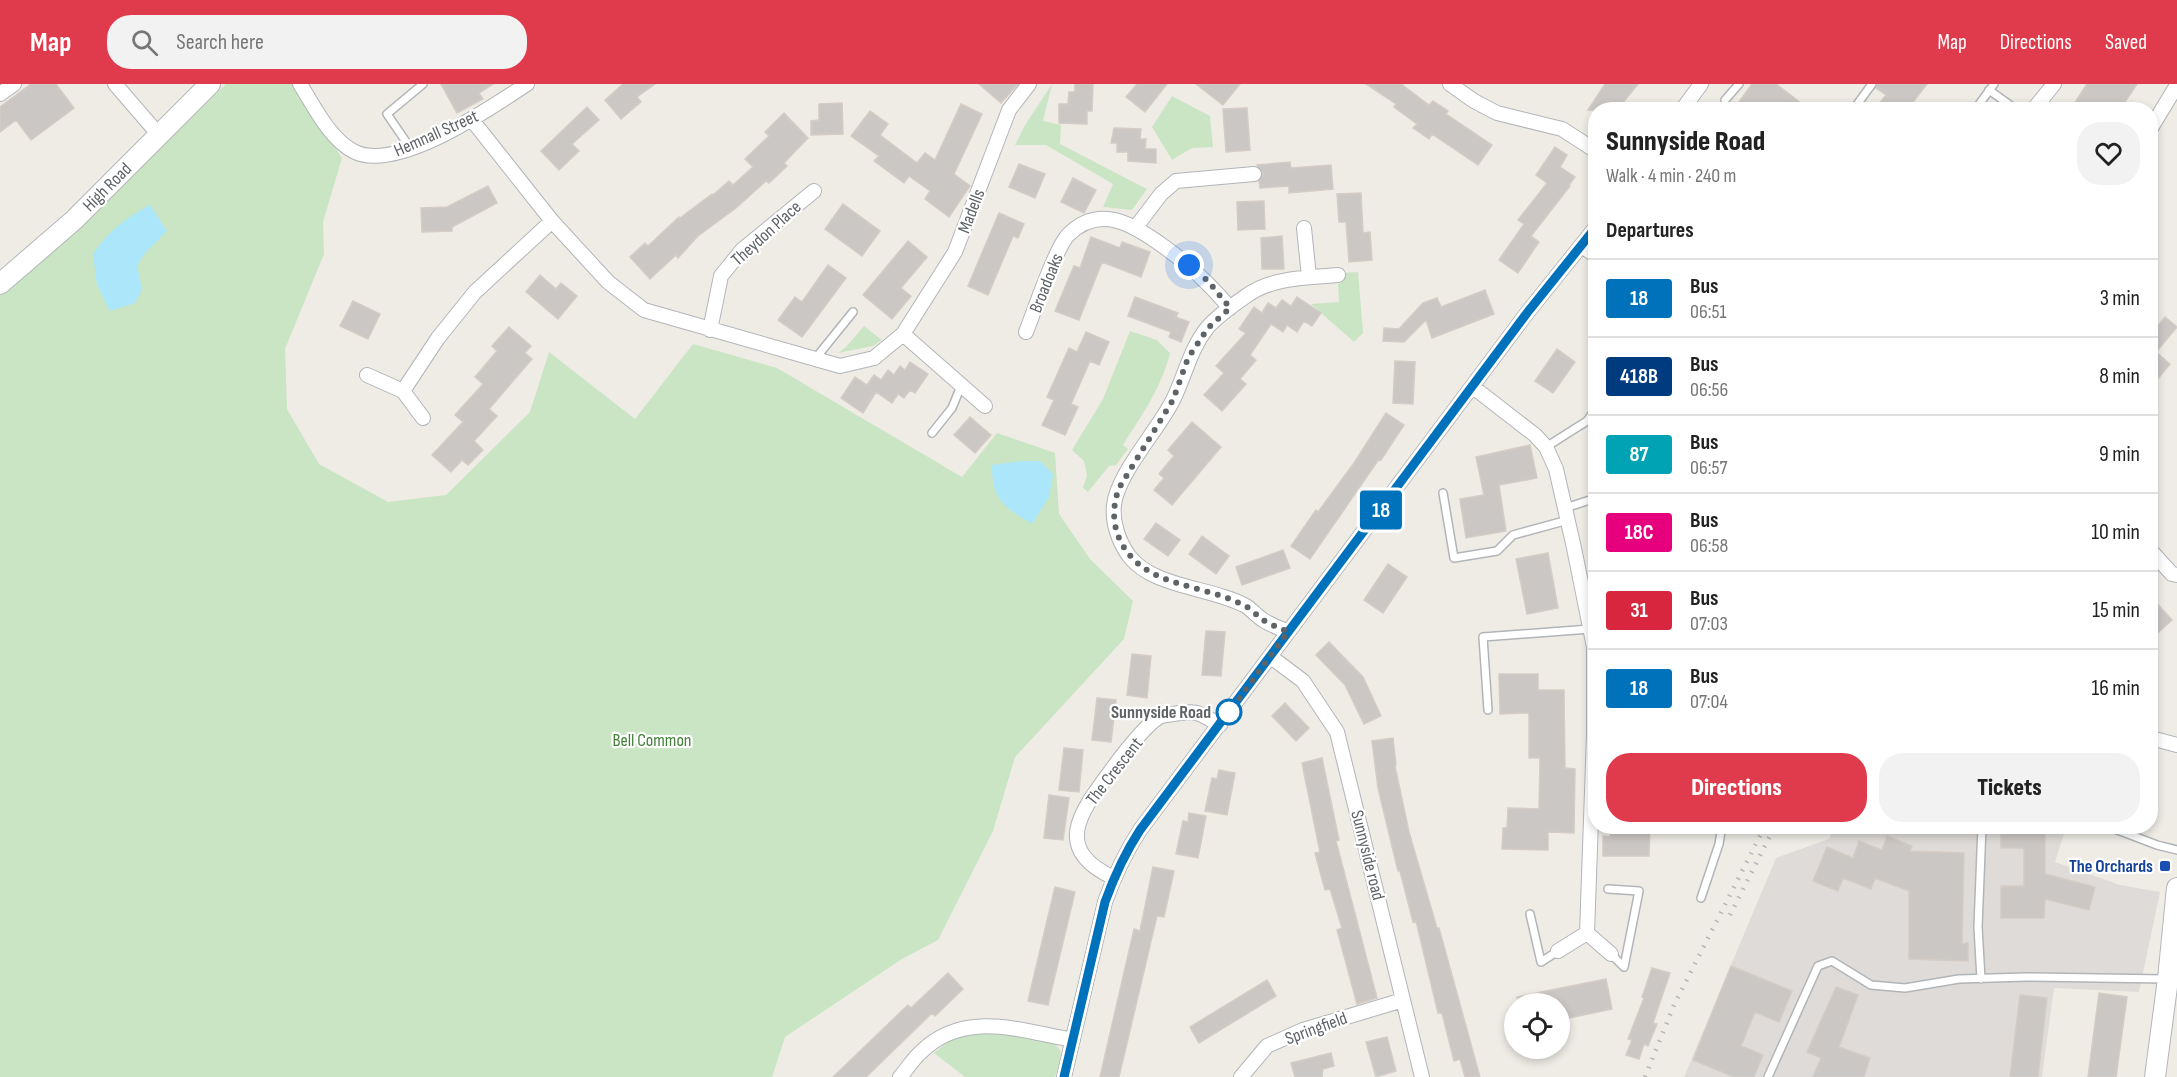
<!DOCTYPE html>
<meta charset="utf-8">
<style>
:root{--surface:#fff;--page:#f2f2f2;--text:#222;--muted:#767676;--line:#e0e0e0;--accent:#e03b4d}
body{margin:0;font-family:"Sofia Sans Condensed",sans-serif;background:var(--page);color:var(--text);height:100vh;display:flex;flex-direction:column;font-size:22px;white-space:nowrap}
*{box-sizing:border-box;margin:0}
p{font-size:20px;color:var(--muted)}
.icon{flex:none;width:33px;height:33px;fill:none;stroke:currentColor;stroke-width:2;stroke-linecap:round;stroke-linejoin:round}
.map{position:relative;flex:1;overflow:hidden}
.panel{position:absolute;left:1588px;top:18px;width:570px;height:732px;display:flex;flex-direction:column;background:var(--surface);border-radius:24px;box-shadow:0 3px 9px #0003}
.panel>*{flex:none}
.badge{padding:0 12px;border-radius:4px;font-size:21px;line-height:39px}
.controls{position:absolute;left:1504px;top:909px;display:grid;gap:12px}
.controls a{display:grid;place-items:center;width:66px;height:66px;border-radius:50%;background:var(--surface);box-shadow:0 3px 9px #0003;font-size:30px}
.you{position:absolute;width:30px;height:30px;margin:-15px;border:4px solid #fff;border-radius:50%;background:#1a73e8;box-shadow:0 0 0 9px #1a73e833}
.map>.badge{position:absolute;translate:-50% -50%;box-shadow:0 0 0 3px #fff}
h2{padding:0 18px;font-size:22px;line-height:54px}
.round{display:grid;place-items:center;flex:none;width:63px;height:63px;border-radius:24px;background:var(--page)}
.overview{display:flex;align-items:center;justify-content:space-between;height:102px;padding:0 18px}
h1{font-size:28px;font-weight:800;line-height:45px}
.button{display:flex;gap:12px;margin-top:auto;padding:12px 18px}
.button a{flex:1;height:69px;border-radius:24px;background:var(--accent);color:#fff;font-size:24px;font-weight:800;line-height:69px;text-align:center}
.button a+a{background:var(--page);color:var(--text)}
ul{padding:0;list-style:none}
li{display:flex;align-items:center;gap:18px;height:78px;padding:0 18px;border-top:2px solid var(--line)}
li div{flex:1}
li b{display:block;font-size:22px}
li em{font-style:normal}
li .badge{min-width:66px;font-weight:700;text-align:center}
header{display:flex;align-items:center;gap:36px;box-sizing:border-box;height:84px;padding:0 30px;background:var(--accent);color:#fff}
header strong{font-size:28px}
nav{display:flex;gap:33px;margin-inline-start:auto;font-size:21px}
.search{width:420px;height:54px;background:var(--page);display:flex;align-items:center;gap:15px;box-sizing:border-box;padding:0 21px;border-radius:24px;color:var(--muted);font-size:22px}
.map>svg:first-child{display:block}
.industrial{fill:#dedbd8}
.green{fill:#cae5c4}
.water{fill:#abe6fa}
.building{fill:#cbc7c4;stroke:#d4ccc5;stroke-width:1.5}
.lines{fill:none;stroke-linecap:round;stroke-linejoin:round}
.lane-casing{stroke:#b1b5b8;stroke-width:10}
.street-casing{stroke:#b1b5b8;stroke-width:16}
.secondary-casing{stroke:#b2b7ba;stroke-width:22}
.lane{stroke:#fff;stroke-width:7}
.street{stroke:#fff;stroke-width:14}
.secondary{stroke:#fff;stroke-width:20}
.rail{stroke:#b4b5b6;stroke-width:4.5;stroke-dasharray:1.5 8;stroke-linecap:butt}
.line-casing{stroke:#fff;stroke-width:14}
.line{stroke:#0072bc;stroke-width:9}
.walk{stroke:#5e6366;stroke-width:6;stroke-dasharray:0 10.8}
.stop-dot{fill:#fff;stroke:#0072bc;stroke-width:3}
.transit-dot{fill:#1a4fb4;stroke:#fff;stroke-width:2}
.labels{text-anchor:middle;stroke-width:4.5;stroke-linejoin:round;paint-order:stroke}
.street-label{font-size:18px;fill:#5e6366;stroke:#fff}
.stop-label{font-size:18px;font-weight:bold;fill:#5e6366;stroke:#fff;text-anchor:end}
.park-label{font-size:18px;fill:#438139;stroke:#fff}
.transit-label{font-size:18px;font-weight:bold;fill:#164399;stroke:#fff;text-anchor:end}
</style>
<header>
<strong>Map</strong>
<div class="search"><svg class="icon" aria-label="search" viewBox="0 0 24 24"><circle cx="10" cy="10" r="6"/><path d="M15 15l6 6"/></svg>Search here</div>
<nav><a>Map</a><a>Directions</a><a>Saved</a></nav>
</header>
<div class="map">
<svg width="2177" height="993" viewBox="0 0 2177 993">
<rect width="100%" height="100%" fill="#efece6"/>
<path class="industrial" d="M1834 743H2066L2055 778 2120 801 2160 808 2139 908 2054 904 2042 993H1684L1776 774 1829 755Z"/>
<path class="green" d="M226 0H293L342 74 323 138 324 170 285 265 287 325 319 380 388 418 446 411 530 328 549 268 635 335 693 260 777 284 962 393 997 349 1055 369 1059 430 1090 475 1133 517 1124 555 1015 673 993 747 938 856 902 875 785 953 772 993H0V210L82 141Z
M1052 0 1043 37 1061 41 1060 60 1147 105 1132 126 1103 123 1113 100 1046 61H1015L1025 41Z
M1172 12 1210 32 1213 63 1192 64 1172 76 1152 43Z
M1358 188 1363 249 1354 258 1311 220 1339 218 1338 200 1342 198 1341 189Z
M864 242 882 256 873 262 838 269 846 263Z
M1130 247 1157 256 1170 269C1162 303 1141 332 1123 361L1128 365 1116 381 1109 382 1088 408 1083 404 1087 391 1084 377 1072 366 1103 315Z
M974 945C991 948 1053 950 1060 966 1063 973 1057 985 1055 993H965L934 969 958 950Z"/>
<path class="water" d="M150 121 167 147 146 168 137 181 142 206 135 219 110 227 97 201 93 170C110 146 124 135 150 121Z
M1021 377H1040L1053 390 1049 413 1032 440C1004 423 992 416 992 381Z"/>
<path class="building" d="M31 0H56L74 24 31 56 16 36 0 48V23Z
M441 0H493L479 9 483 15 457 29Z
M623 0H655L637 13 641 18 621 35 605 16Z
M979 0H1018L1001 19Z
M1075 0H1093L1092 27H1087V40L1059 39V20H1068L1069 8H1075Z
M1137 0H1167L1145 28 1126 13Z
M1196 0H1240L1223 21Z
M1366 0H1401L1429 21 1433 17 1448 27 1446 30 1492 61 1478 81 1432 50 1429 55 1413 44 1417 40 1394 23 1396 20Z
M1605 0H1638L1617 26H1588Z
M1752 0H1776L1810 26H1733Z
M1878 0H1927L1907 26H1874L1886 11 1876 4Z
M2087 0H2137L2121 24 2115 21 2112 26H2070Z
M842 19 843 50 811 51V37L819 36V20Z
M961 20 982 30 954 90 970 102 949 133 925 115 930 107 909 92 904 99 874 77 879 72 851 52 870 27 888 40 880 51 917 79 925 69 935 76Z
M587 23 599 36 572 60 579 67 559 86 541 67Z
M1247 24 1250 66 1226 68 1223 25Z
M784 29 808 54 784 79 787 82 769 99 766 97 736 124 698 152 678 174 676 171 650 195 630 173 645 159 648 162 679 133 680 134 712 110 713 111 729 97 733 101 753 83 745 75 769 52 765 48Z
M1114 44 1141 45 1140 55H1146L1145 65H1156V79L1128 77V68H1117V59H1111Z
M1555 63 1567 71 1560 83 1575 93 1569 101 1570 102 1531 152 1539 158 1518 189 1499 176 1524 140 1518 136 1547 99 1536 91Z
M1290 78 1291 84 1331 81 1333 105 1289 109V102L1260 104 1259 97 1263 90 1257 81Z
M1019 80 1045 90 1035 114 1009 103Z
M1073 94 1096 106 1084 129 1061 118Z
M488 102 497 119 452 143V147L422 148 421 124 447 123Z
M1361 109 1363 149 1370 148 1372 176 1349 178 1346 138H1339L1337 110Z
M1264 117 1265 145 1238 146 1237 118Z
M843 120 880 147 862 172 825 145Z
M999 129 1024 140 1018 154 1013 152 988 211 968 202Z
M1282 152 1284 185H1262L1261 154Z
M1091 153 1120 164 1122 158 1150 168 1141 193 1102 178 1079 236 1055 227 1074 182 1080 184Z
M908 157 927 173 901 204 911 212 892 235 863 211Z
M828 181 846 194 802 253 778 236 795 213 802 218Z
M540 191 556 205 561 199 577 212 558 235 526 208Z
M1485 206 1494 230 1432 254 1426 236 1404 258 1383 257 1384 244 1399 245 1423 219 1437 214 1441 223Z
M1135 213 1178 229 1176 233 1189 238 1181 258 1169 253 1171 248 1128 232Z
M1297 213 1321 229 1312 242 1304 237 1297 248 1287 241 1283 248 1271 240 1250 271 1256 276 1240 295 1246 300 1222 327 1204 311 1224 289 1216 282 1246 249 1239 245 1254 223 1262 229 1268 219 1276 224 1282 216 1291 222Z
M353 217 380 230 368 255 340 242Z
M2165 233 2177 243 2156 268 2170 280 2151 303V250Z
M509 243 531 262 525 269 532 275 489 325 497 332 474 357 483 366 468 381 462 376 451 388 432 371 463 338 455 331 483 300 475 293 497 267 492 262Z
M1086 248 1109 258 1099 281 1090 277 1071 320 1078 323 1065 351 1042 341 1054 316 1047 313 1069 264 1077 268Z
M1557 265 1575 278 1553 309 1535 297Z
M1395 277 1415 278 1413 320 1393 319Z
M910 278 928 290 915 309 910 306 904 314 898 310 892 319 876 308 863 329 841 314 855 293 867 301 874 291 881 296 888 286 894 291 900 282 905 286Z
M1386 329 1404 341 1381 376 1379 375 1310 475 1291 462 1316 426 1318 428 1354 379Z
M970 333 991 351 975 369 954 351Z
M1192 338 1221 363 1172 421 1154 406 1164 394 1159 390 1174 372 1168 366Z
M1530 361 1537 394 1499 401 1506 447 1466 454 1460 415 1484 411 1476 373Z
M1156 439 1180 456 1168 472 1144 455Z
M1202 452 1229 472 1216 490 1189 470Z
M1283 466 1290 484 1242 501 1236 483Z
M1548 469 1558 524 1527 530 1516 475Z
M1388 480 1407 493 1383 529 1364 516Z
M2151 513 2172 536 2151 555Z
M1206 547 1225 548 1221 592 1202 591Z
M1329 558 1363 593 1381 632 1364 640 1345 601 1316 571Z
M1132 570 1151 572 1147 614 1127 611Z
M1499 590H1538V606H1564L1565 684 1575 685 1574 749 1548 748V766L1502 765 1503 744H1507L1508 724 1539 725 1540 674H1529V629L1500 630Z
M1097 614 1116 616 1111 658 1092 656Z
M1285 619 1309 644 1296 657 1272 632Z
M1393 654 1396 681 1395 682 1409 748 1437 844H1439L1480 993H1465L1460 975 1454 977 1442 929H1438L1416 837 1413 838 1400 787H1398L1378 704 1372 657Z
M1064 664 1083 666 1079 708 1059 706Z
M1322 674 1339 756 1336 757 1377 914 1357 920 1337 846 1342 844 1330 805 1325 806 1315 769 1320 768 1302 679Z
M1219 686 1235 689 1227 731 1205 727 1212 694 1217 695Z
M1049 711 1069 714 1063 756 1044 754Z
M1189 729 1206 732 1198 774 1176 770 1183 737 1188 738Z
M1610 742H1650L1649 772H1603V752L1610 753Z
M2001 742H2045V790L2095 803 2089 826 2045 815 2044 834H2001V802H2024V764H2001Z
M1887 752 1912 762 1910 767 1964 769 1962 860 1968 859V877L1909 875V807L1875 794 1871 805 1843 794 1838 807 1813 797 1827 763 1853 774 1859 757 1882 766Z
M1153 783 1174 787 1164 833 1157 832 1119 993H1100L1134 845 1140 847Z
M1055 803 1075 808 1048 921 1028 917Z
M1731 882 1792 907 1779 938 1755 928 1741 962 1763 971 1754 993H1734L1693 976Z
M1652 884 1670 889 1653 939 1657 940 1648 962 1644 960 1639 975 1626 971 1632 956 1628 955 1644 914 1642 913Z
M948 889 963 905 935 932 932 929 866 993H833L908 921 911 924Z
M1606 895 1612 925 1560 936V920H1518L1517 913Z
M1267 896 1276 912 1199 959 1190 943Z
M1836 903 1858 911 1839 963 1870 974 1864 993H1813L1821 974 1807 968Z
M2099 909 2127 913 2116 993H2088Z
M2020 911 2047 914 2038 993H2010Z
M1387 953 1396 987 1376 993 1366 958Z
M1331 969 1334 982 1323 985 1322 993H1295L1291 979Z"/>
<g class="lines">
<g class="lane-casing">
<path id="lane" d="M1989 6 2017 26
M1725 16 1739 0
M1853 26 1872 0
M1975 26 1994 0
M411 65 387 30 423 0
M815 275 853 228
M932 349 952 324 961 302
M1546 363 1587 337 1596 324
M1443 409 1454 474 1497 467 1513 451 1568 436
M1565 424 1596 414
M1488 626 1483 553 1590 545
M2107 742 2157 761 2177 766
M1608 805 1639 807 1624 883 1611 870
M1701 814 1719 760 1722 742
M1530 830 1541 878 1558 867
M1981 895 1978 843 1982 742
M1768 993 1818 882 1832 877 1871 901 1905 904 1959 895 2026 893 2165 895"/>
</g>
<g class="street-casing">
<path id="street" d="M115 0 159 51
M300 0C314 22 330 56 355 68 399 88 490 24 527 0
M1450 0 1474 17 1497 29 1562 45 1596 67
M0 10 14 0
M1682 26 1701 0
M2033 26 2054 0
M472 36 552 137 608 198 644 226 840 282 874 274 903 250 955 168 1009 26 1029 0
M2151 44 2177 1
M1136 143 1161 110 1176 97 1254 90
M1304 144 1309 193
M1582 162 1596 172
M710 246 721 192 742 166 814 107
M1026 248C1034 228 1055 165 1068 151 1100 119 1134 141 1163 162 1190 181 1209 199 1230 224
M903 250 985 322
M367 291 403 307 423 334
M1473 303 1535 351 1546 363 1556 385 1574 464 1594 563V651L1587 849
M403 307 438 254 475 208 552 137
M2151 467 2172 490 2177 491
M1288 548C1280 544 1271 541 1263 536 1257 532 1252 526 1246 522 1212 503 1153 504 1129 472 1119 458 1112 439 1114 421 1117 391 1157 347 1172 318 1185 293 1189 267 1207 244 1217 232 1233 221 1246 212 1272 193 1307 194 1338 191
M1271 573 1303 597 1337 648 1422 993
M2151 654 2177 661
M1114 794C1049 764 1083 725 1113 684 1122 671 1147 640 1159 633 1163 631 1169 631 1173 630 1199 626 1197 628 1220 641
M1587 849 1611 870
M1558 867 1587 849
M900 993C907 985 913 975 921 968 964 925 1021 947 1073 956
M1064 993 1105 818C1114 793 1125 769 1140 746L1527 229 1596 143
M1241 993 1267 962 1303 946 1403 916"/>
</g>
<g class="secondary-casing">
<path id="secondary" d="M0 200 74 136 210 0
M2155 993 2168 895 2177 804"/>
</g>
<use href="#lane" class="lane"/>
<use href="#street" class="street"/>
<use href="#secondary" class="secondary"/>
<path class="rail" d="M1730 831 1775 742
M1645 993 1674 921 1765 742"/>
</g>
<g class="lines">
<g class="line-casing">
<path id="line" d="M1064 993 1105 818C1114 793 1125 769 1140 746L1527 229 1596 143"/>
</g>
<use href="#line" class="line"/>
<path class="walk" d="M1189 181 1208 197 1230 224 1208 244 1188 274 1173 316 1119 404C1113 421 1112 437 1119 454 1142 505 1201 498 1245 522 1252 525 1257 532 1263 536 1271 541 1280 544 1288 548L1229 628"/>
</g>
<circle class="stop-dot" cx="1229" cy="628" r="12"/>
<rect class="transit-dot" x="2159" y="776" width="12" height="12" rx="3"/>
<g class="labels">
<g class="street-label">
<text transform="translate(436 49) rotate(-24)" y="6">Hemnall Street</text>
<text transform="translate(107 103) rotate(-45)" y="6">High Road</text>
<text transform="translate(971 127) rotate(-69)" y="6">Madells</text>
<text transform="translate(766 149) rotate(-42)" y="6">Theydon Place</text>
<text transform="translate(1046 199) rotate(-68)" y="6">Broadoaks</text>
<text transform="translate(1114 687) rotate(-52)" y="6">The Crescent</text>
<text transform="translate(1368 771) rotate(76)" y="6">Sunnyside road</text>
<text transform="translate(1316 944) rotate(-20)" y="6">Springfield</text>
</g>
<g class="stop-label">
<text x="1211" y="634">Sunnyside Road</text>
</g>
<g class="park-label">
<text x="652" y="662">Bell Common</text>
</g>
<g class="transit-label">
<text x="2153" y="788">The Orchards</text>
</g>
</g>
</svg>
<div class="controls">
<a><svg class="icon" aria-label="locate" viewBox="0 0 24 24"><circle cx="12" cy="12" r="6"/><path d="M12 2v4M12 18v4M2 12h4M18 12h4"/></svg></a>
</div>
<div class="you" style="left:1189px;top:181px"></div>
<b class="badge" style="left:1381px;top:426px;background:#0072bc;color:#fff">18</b>
<section class="panel">
<div class="overview"><div><h1>Sunnyside Road</h1><p>Walk · 4 min · 240 m</p></div><a class="round"><svg class="icon" aria-label="heart" viewBox="0 0 24 24"><path d="M12 20l-8-8c-3-5 5-10 8-4 3-6 11-1 8 4z"/></svg></a></div>
<h2>Departures</h2>
<ul>
<li><span class="badge" style="background:#0072bc;color:#fff">18</span><div><b>Bus</b><p>06:51</p></div><em>3 min</em></li>
<li><span class="badge" style="background:#003b80;color:#fff">418B</span><div><b>Bus</b><p>06:56</p></div><em>8 min</em></li>
<li><span class="badge" style="background:#00a3b4;color:#fff">87</span><div><b>Bus</b><p>06:57</p></div><em>9 min</em></li>
<li><span class="badge" style="background:#e6007e;color:#fff">18C</span><div><b>Bus</b><p>06:58</p></div><em>10 min</em></li>
<li><span class="badge" style="background:#d7263d;color:#fff">31</span><div><b>Bus</b><p>07:03</p></div><em>15 min</em></li>
<li><span class="badge" style="background:#0072bc;color:#fff">18</span><div><b>Bus</b><p>07:04</p></div><em>16 min</em></li>
</ul>
<div class="button"><a>Directions</a><a>Tickets</a></div>
</section>
</div>
